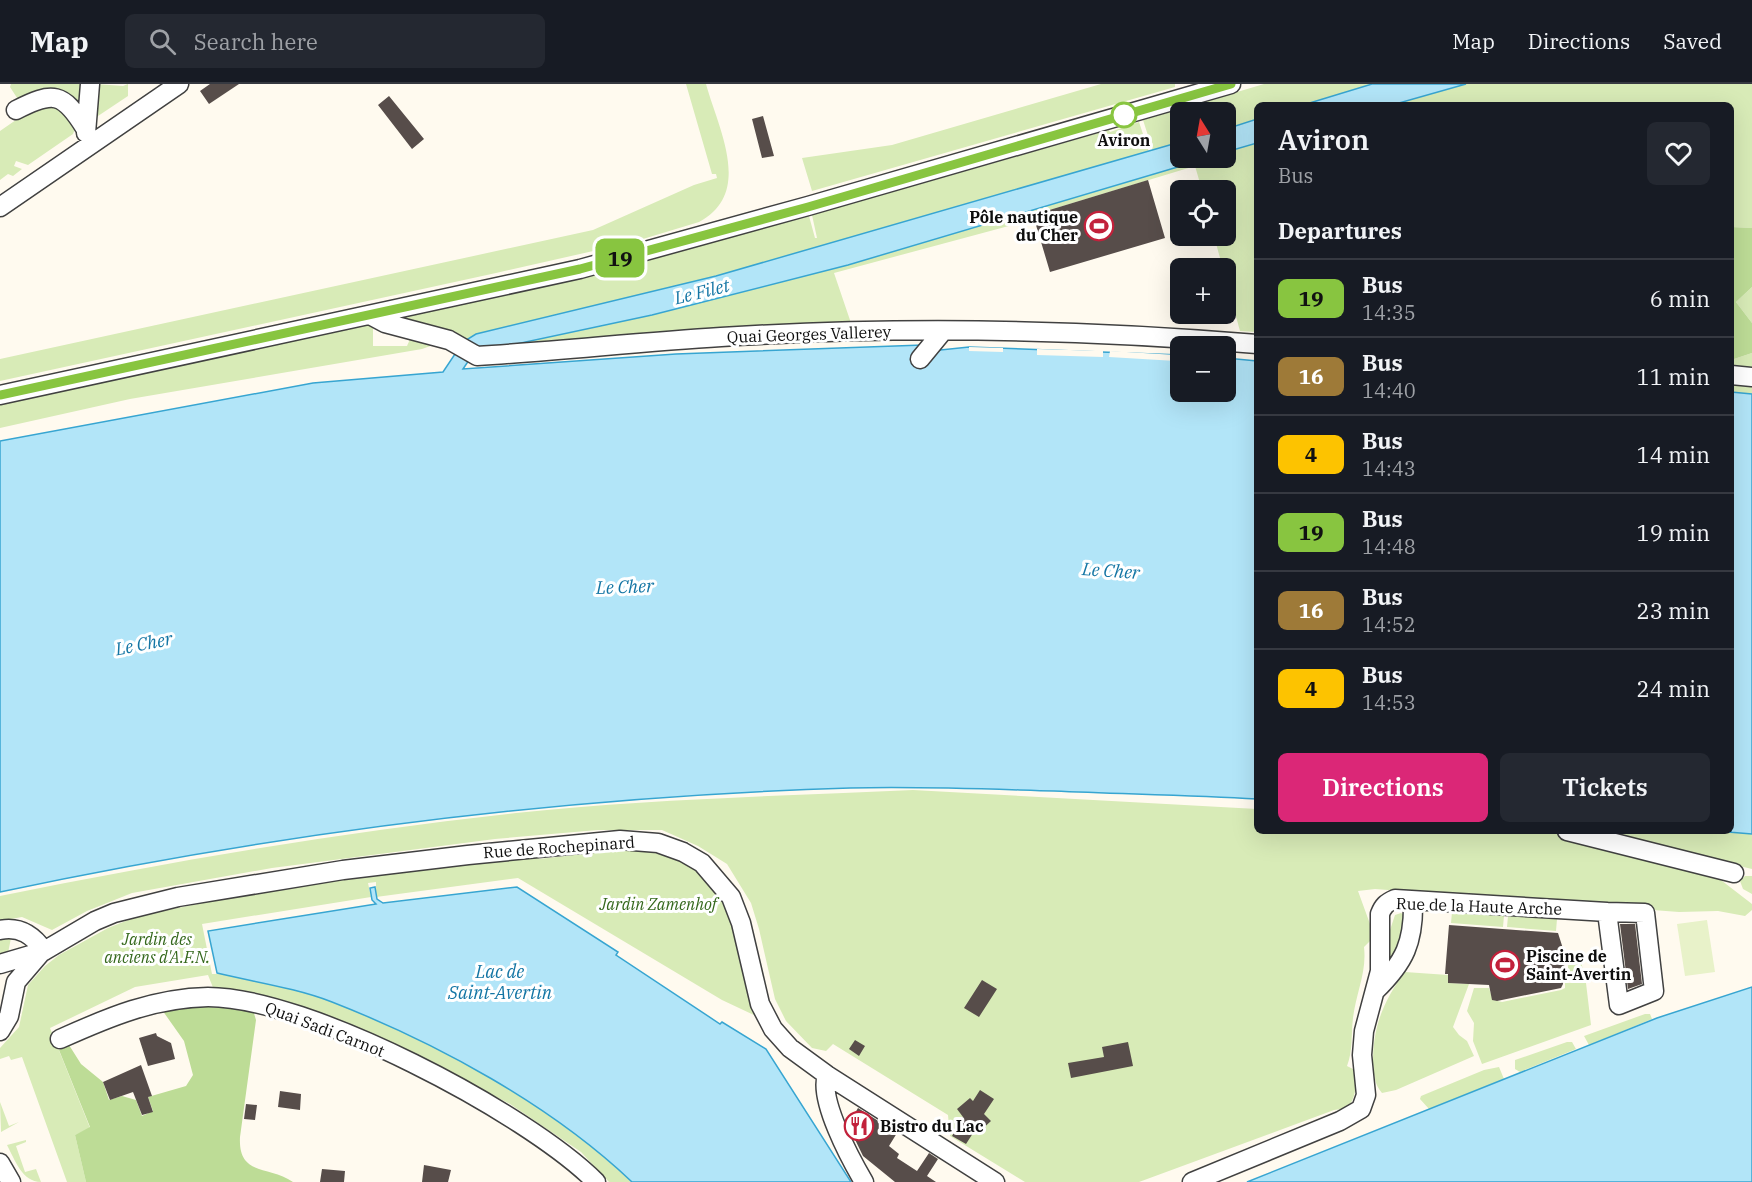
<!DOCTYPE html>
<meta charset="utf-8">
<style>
:root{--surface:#171b24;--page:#242831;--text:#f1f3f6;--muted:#9ea1a6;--line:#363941;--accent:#db2777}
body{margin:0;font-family:"IBM Plex Serif",serif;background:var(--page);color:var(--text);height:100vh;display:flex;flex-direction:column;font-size:22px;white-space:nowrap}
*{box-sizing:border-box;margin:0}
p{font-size:20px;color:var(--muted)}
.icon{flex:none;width:33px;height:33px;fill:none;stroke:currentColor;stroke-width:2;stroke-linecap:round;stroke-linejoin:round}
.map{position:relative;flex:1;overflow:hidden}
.side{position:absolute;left:1254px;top:18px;width:480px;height:732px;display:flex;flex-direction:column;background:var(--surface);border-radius:9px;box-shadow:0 6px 24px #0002}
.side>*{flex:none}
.badge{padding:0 12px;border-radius:9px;font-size:21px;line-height:39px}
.needle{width:39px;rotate:349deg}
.buttons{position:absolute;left:1170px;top:18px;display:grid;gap:12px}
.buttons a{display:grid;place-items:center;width:66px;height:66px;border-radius:9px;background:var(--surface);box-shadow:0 6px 24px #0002;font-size:30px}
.map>.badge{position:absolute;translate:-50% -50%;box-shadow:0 0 0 3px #fff}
h2{padding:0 24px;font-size:22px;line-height:54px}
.round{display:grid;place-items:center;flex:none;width:63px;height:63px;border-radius:9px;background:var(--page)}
.headline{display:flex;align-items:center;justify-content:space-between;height:102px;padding:0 24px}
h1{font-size:28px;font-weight:600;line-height:45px}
.primary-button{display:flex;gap:12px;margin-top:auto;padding:12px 24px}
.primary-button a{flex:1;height:69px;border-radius:9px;background:var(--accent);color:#fff;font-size:24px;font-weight:600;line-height:69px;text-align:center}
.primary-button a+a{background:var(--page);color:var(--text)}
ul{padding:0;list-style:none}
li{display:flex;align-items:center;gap:18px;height:78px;padding:0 24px;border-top:2px solid var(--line)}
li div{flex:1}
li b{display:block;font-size:22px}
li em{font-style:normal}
li .badge{min-width:66px;font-weight:700;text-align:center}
header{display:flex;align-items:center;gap:36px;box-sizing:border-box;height:84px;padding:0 30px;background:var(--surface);border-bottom:2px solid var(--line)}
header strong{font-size:28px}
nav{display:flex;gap:33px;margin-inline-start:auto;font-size:21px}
.search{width:420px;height:54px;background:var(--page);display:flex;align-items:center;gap:15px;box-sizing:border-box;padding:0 21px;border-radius:9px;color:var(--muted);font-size:22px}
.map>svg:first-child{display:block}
.green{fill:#d8ebb7}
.forest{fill:#bddc96}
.pitch{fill:#e8f2c9}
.water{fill:#b2e5f8;stroke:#37a5d1;stroke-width:1.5}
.pier{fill:#fffaef}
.building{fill:#574d4a}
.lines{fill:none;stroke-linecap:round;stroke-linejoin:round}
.minor-casing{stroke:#414141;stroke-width:21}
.minor{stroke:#fff;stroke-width:18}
.line-casing{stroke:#fff;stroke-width:14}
.line{stroke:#88c540;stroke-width:9}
.stop-dot{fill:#fff;stroke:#88c540;stroke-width:3}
.labels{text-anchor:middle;stroke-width:6;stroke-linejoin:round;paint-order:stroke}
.stop-label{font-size:16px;font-weight:bold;fill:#0e0e0e;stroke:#fff}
.poi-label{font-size:16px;font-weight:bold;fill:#0e0e0e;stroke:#fff;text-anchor:start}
.street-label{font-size:16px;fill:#0e0e0e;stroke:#fff}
.park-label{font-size:16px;font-style:italic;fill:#34681c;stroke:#fff}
.water-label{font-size:18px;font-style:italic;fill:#1375a4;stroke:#fff}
</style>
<header>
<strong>Map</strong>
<div class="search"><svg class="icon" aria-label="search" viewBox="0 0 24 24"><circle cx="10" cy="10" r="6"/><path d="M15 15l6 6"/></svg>Search here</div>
<nav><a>Map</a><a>Directions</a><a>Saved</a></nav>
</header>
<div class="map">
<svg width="1752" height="1098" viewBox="0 0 1752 1098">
<rect width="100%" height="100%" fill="#fffaef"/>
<path class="green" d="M11 0H86L80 21 77 18 21 20 10 3Z
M96 0 123 2 128 0V12L95 34Z
M686 0H706C718 44 754 109 699 138L633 158 496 189 0 297V275L593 146 694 101 717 94 716 90H712Z
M1101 0H1175V3L812 107 802 74 892 61Z
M1264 0H1372L1303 21H1257V35L1226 45V28H1180V58L1153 67 1143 36Z
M1466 0H1752V144L1731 143V21H1392Z
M54 18 76 42 73 50 28 81 16 77 14 82 22 85 13 92 8 90 0 96V47L39 20Z
M1139 38 1149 68 716 192 476 250 463 258 404 233 593 191 809 132 815 154H817L812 131 1109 46 1110 48Z
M1257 59V248L1240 247 1214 152H1226V106H1202L1195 82 1033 131 1031 136 834 189 852 242 488 266 652 231 848 181 1208 74H1226V68Z
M1752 203V239L1736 218Z
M365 241 373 242V262H407L411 253 439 259 422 265 130 315 0 344V321Z
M1752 269V285L1731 283V276Z
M1731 297 1752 299V310L1731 308Z
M913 706 1257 725V747H1548L1704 783 1752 820V826L1745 832 1718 827 1679 828 1375 805 1358 807 1370 840V857L1364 863C1367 888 1356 909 1353 934 1351 950 1353 967 1347 982L1353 985C1357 1001 1357 1010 1348 1024L1334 1026 1139 1098H1025L950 1052 948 1031 833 960 826 967 812 964 786 937 775 915 759 845 751 819 727 780 698 762 662 746H598L495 755 272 784 132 809 87 827 52 846 22 833 0 837V812C171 777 342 748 516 729 648 715 781 712 913 706Z
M1593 747H1716L1752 750V785Z
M629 765C680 770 703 781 730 828L756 932 722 916 518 794 376 813V798L368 799 371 813 202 840 212 890H225C260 899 298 905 331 917 433 956 553 1023 632 1098H609L581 1068 510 1020 403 965 339 938 214 906 208 891 135 903 50 944 90 1044 75 1051 86 1098H67L22 973 11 976 9 972 0 975V964L19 943 28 901 45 882 59 871 108 844 141 831 198 820V817L320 798 538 772 539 775Z
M1745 792H1752V810L1743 805 1740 797Z
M1452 828 1504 832 1503 843 1451 839Z
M1401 829 1404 831 1407 845 1387 884 1388 852 1395 831Z
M1508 832 1557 835 1556 847 1507 843Z
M0 848 12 849 8 869H0Z
M1569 872 1581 874 1584 896 1567 895Z
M1405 888 1448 891V899L1469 900 1453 943 1459 951 1467 957 1474 972 1396 1006 1382 1009C1374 1000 1374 990 1373 978 1373 943 1383 917 1405 888Z
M1565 899H1586L1591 941 1482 980 1473 957 1474 939 1467 927 1474 904H1489L1493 916 1502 918 1561 906 1565 904Z
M1645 930H1650L1652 935 1589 961 1584 952Z
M1567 958H1572L1576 965 1520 988 1515 985V976Z
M1499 983 1504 995 1429 1025 1420 1015 1421 1012 1484 986Z
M0 1018 9 1042 19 1038 1 1048Z
M26 1056V1058L16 1062 25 1088 36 1085 41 1098C22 1098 15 1076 7 1061Z"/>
<path class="forest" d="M1731 143 1752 144V203L1736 218 1752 239V269L1731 276Z
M160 923H208L253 926 256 936 240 1053C238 1093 269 1081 293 1098H86L75 1051 90 1043 59 966 69 961 81 980 103 998 109 1016 122 1012 136 1016 142 1032 153 1027 148 1013 186 1002 193 991 184 957Z"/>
<path class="pitch" d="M1707 836 1715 888 1685 892 1677 840Z"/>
<path class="water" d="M1372 0H1466L1392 21H1303Z
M1257 35V59L1226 68V45Z
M1180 58V74H1208L848 181 652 231 488 266 469 276 463 285 676 270 923 261 931 267 969 263 1180 271V308H1226V274L1257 277V715C1189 711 1121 710 1054 707 986 705 918 702 850 704 562 713 282 748 0 808V357L313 299 443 288 463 258 476 250 716 192Z
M1731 308 1752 310V750L1716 747H1731Z
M375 803 377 815 383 819 517 803 618 868 616 871 720 940 722 938 766 965 851 1098H632C551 1021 437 959 332 918 296 904 254 898 217 889L208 847 376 820 372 816 370 804Z
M1752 903V1098H1247L1657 934Z"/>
<path class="pier" d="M969 263 1003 264V268L969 267Z
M1037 265 1103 267V273L1037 271Z
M1110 267 1176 271V277L1109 273Z"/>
<path class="building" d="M210 0H239L209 20 200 7Z
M389 12 424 55 412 65 378 21Z
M763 32 774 72 762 74 752 35Z
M1148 96 1165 154 1050 188 1033 131Z
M1620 840H1635L1642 900 1628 905Z
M1449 841 1558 849 1565 871 1563 900 1561 904 1497 917 1492 916 1489 901 1448 899V890H1445Z
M982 896 997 905 979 933 964 924Z
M156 949 157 952 171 959 175 975 148 982 139 954Z
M855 956 865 962 859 972 849 965Z
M1128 958 1133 982 1071 994 1068 979 1104 973 1102 963Z
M141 981 152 1012 148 1013 153 1028 142 1031 133 1008 110 1016 103 998Z
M980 1006 994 1015 984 1030 991 1037 978 1049 975 1046 966 1060 952 1052 963 1033 957 1025 970 1014 973 1017Z
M280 1007 301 1010 300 1026 278 1023Z
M246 1020 257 1021 255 1036 244 1035Z
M858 1024 897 1049 889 1062 899 1070 897 1074 917 1087 929 1069 938 1075 927 1092 936 1098H895L863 1072 848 1041Z
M424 1081 451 1086 448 1098H422Z
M322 1085 345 1087 344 1098H320Z"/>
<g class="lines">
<g class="minor-casing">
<path id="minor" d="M16 26C53 7 63 8 85 44
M86 49 90 0
M0 123 179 0
M370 231 385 239 449 256 477 272C558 267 640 258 721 253 899 242 1079 245 1257 260
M920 275 943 247
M1731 291 1752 293
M0 311 580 185 808 122 1231 0
M1567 747 1734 789
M1607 828 1645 829 1654 907 1619 921Z
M0 846C20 842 33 851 44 867
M0 880 44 867 95 837 114 829 178 813 343 786 468 771 620 756 658 759 683 768 702 779 731 813 741 839 760 920 773 945 790 964 827 991 995 1098
M1375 907C1405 878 1414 858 1413 817
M0 947 9 932 16 898 40 870
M60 955C109 933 154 914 208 913 307 913 526 1028 596 1098
M827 991C818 1015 851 1076 864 1098
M0 1079 11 1098
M1192 1098 1340 1037 1361 1025 1366 1011 1362 971 1364 947 1380 887V830C1383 822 1386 819 1395 815L1607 828"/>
</g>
<use href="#minor" class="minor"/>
</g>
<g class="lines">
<g class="line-casing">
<path id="line" d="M0 311 580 185 808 123 1231 0"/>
</g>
<use href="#line" class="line"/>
</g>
<defs>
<g id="stadium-ring" transform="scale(1.5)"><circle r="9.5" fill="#fff" stroke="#c2213b" stroke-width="1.5"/><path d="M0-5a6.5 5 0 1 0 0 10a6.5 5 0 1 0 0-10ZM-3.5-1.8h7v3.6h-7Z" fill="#c2213b"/></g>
<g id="restaurant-ring" transform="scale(1.5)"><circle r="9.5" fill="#fff" stroke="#c2213b" stroke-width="1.5"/><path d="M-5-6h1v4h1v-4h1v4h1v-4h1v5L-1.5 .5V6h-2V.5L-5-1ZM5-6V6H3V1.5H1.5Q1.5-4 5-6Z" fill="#c2213b"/></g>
</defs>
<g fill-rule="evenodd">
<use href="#stadium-ring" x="1099" y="142"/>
<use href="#stadium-ring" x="1505" y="881"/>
<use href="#restaurant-ring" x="859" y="1042"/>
</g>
<circle class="stop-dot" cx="1124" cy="31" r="12"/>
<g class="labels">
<g class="stop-label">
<text x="1124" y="62">Aviron</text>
</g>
<g class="poi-label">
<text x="1078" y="139" text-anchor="end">Pôle nautique<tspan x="1078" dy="18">du Cher</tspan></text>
<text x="1526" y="878">Piscine de<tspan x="1526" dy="18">Saint-Avertin</tspan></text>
<text x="880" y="1048">Bistro du Lac</text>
</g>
<g class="street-label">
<text transform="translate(809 250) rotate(-2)" y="6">Quai Georges Vallerey</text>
<text transform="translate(559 763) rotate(-4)" y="6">Rue de Rochepinard</text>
<text transform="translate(1479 822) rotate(2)" y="6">Rue de la Haute Arche</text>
<text transform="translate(325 945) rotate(21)" y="6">Quai Sadi Carnot</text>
</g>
<g class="park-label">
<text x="658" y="826">Jardin Zamenhof</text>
<text x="157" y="861">Jardin des<tspan x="157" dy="18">anciens d'A.F.N.</tspan></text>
</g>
<g class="water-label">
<text transform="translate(702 208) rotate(-14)" y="6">Le Filet</text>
<text transform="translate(1111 487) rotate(4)" y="6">Le Cher</text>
<text transform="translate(625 503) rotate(-2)" y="6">Le Cher</text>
<text transform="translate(144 560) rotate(-11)" y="6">Le Cher</text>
<text x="500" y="894">Lac de<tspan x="500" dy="21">Saint-Avertin</tspan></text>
</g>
</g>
</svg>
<div class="buttons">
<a><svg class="needle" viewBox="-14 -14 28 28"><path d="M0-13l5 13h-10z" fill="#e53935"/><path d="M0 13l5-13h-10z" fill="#9ea1a6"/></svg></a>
<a><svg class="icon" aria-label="locate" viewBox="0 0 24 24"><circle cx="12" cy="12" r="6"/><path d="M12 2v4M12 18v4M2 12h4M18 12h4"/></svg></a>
<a>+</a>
<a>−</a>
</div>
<b class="badge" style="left:620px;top:174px;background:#88c540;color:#111">19</b>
<section class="side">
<div class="headline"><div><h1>Aviron</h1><p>Bus</p></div><a class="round"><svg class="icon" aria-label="heart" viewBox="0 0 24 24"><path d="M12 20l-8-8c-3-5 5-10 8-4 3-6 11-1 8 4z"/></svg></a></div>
<h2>Departures</h2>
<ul>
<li><span class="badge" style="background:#88c540;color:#111">19</span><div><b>Bus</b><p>14:35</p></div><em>6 min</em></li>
<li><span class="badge" style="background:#9e7a38;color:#fff">16</span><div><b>Bus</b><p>14:40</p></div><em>11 min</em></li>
<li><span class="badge" style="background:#fdc300;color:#111">4</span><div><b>Bus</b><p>14:43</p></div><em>14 min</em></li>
<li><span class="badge" style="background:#88c540;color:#111">19</span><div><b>Bus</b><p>14:48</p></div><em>19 min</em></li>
<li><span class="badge" style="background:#9e7a38;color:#fff">16</span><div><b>Bus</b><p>14:52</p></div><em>23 min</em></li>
<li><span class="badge" style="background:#fdc300;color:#111">4</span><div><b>Bus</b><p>14:53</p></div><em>24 min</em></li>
</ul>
<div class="primary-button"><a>Directions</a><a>Tickets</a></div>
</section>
</div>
